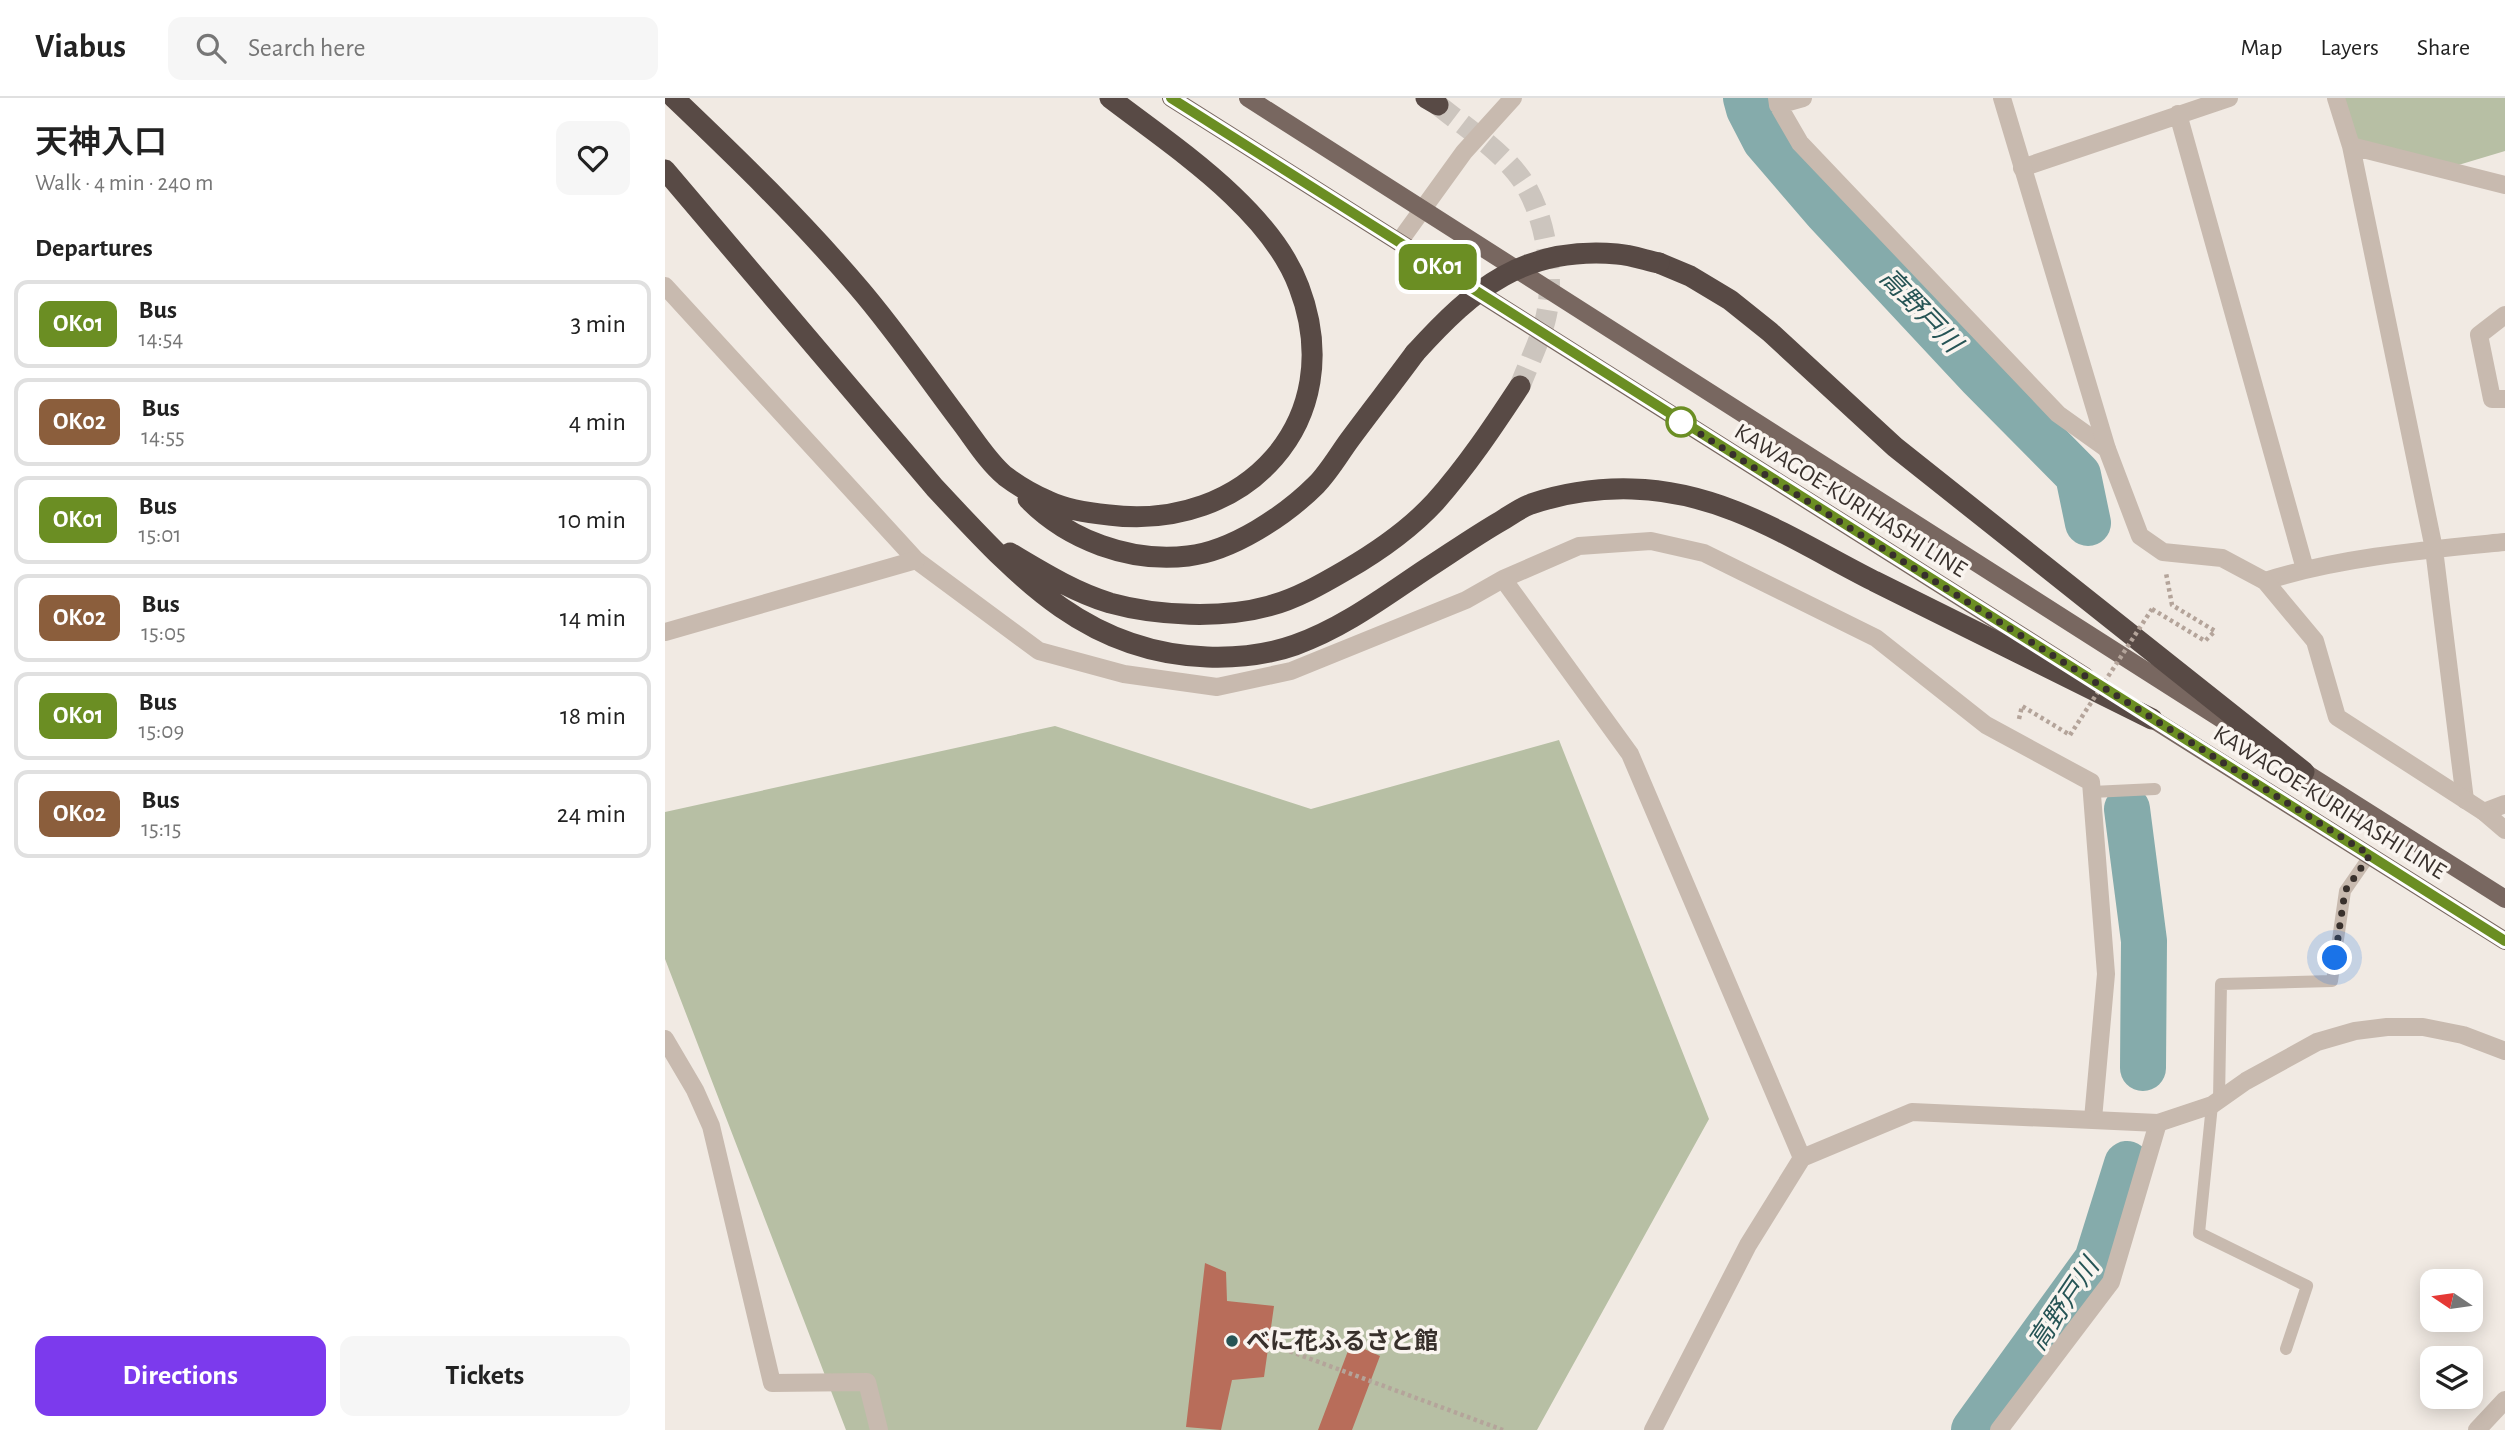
<!DOCTYPE html>
<meta charset="utf-8">
<style>
:root{--surface:#fff;--page:#f6f6f6;--text:#222;--muted:#767676;--line:#e0e0e0;--accent:#7c3aed}
body{margin:0;font-family:"Alegreya Sans","Noto Sans JP",sans-serif;background:var(--page);color:var(--text);height:100vh;display:flex;flex-direction:column;font-size:26px;white-space:nowrap}
*{box-sizing:border-box;margin:0}
p{font-size:23px;color:var(--muted)}
.icon{flex:none;width:38px;height:38px;fill:none;stroke:currentColor;stroke-width:2;stroke-linecap:round;stroke-linejoin:round}
.map{position:relative;flex:1;overflow:hidden}
.sheet{display:flex;flex-direction:column;background:var(--surface);width:665px}
.sheet>*{flex:none}
.badge{padding:0 14px;border-radius:10px;font-size:24px;line-height:46px}
.needle{width:46px;rotate:283deg}
.controls{position:absolute;left:1755px;top:1171px;display:grid;gap:14px}
.controls a{display:grid;place-items:center;width:63px;height:63px;border-radius:14px;background:var(--surface);box-shadow:0 4px 18px #0003;font-size:35px}
.you{position:absolute;width:35px;height:35px;margin:-18px;border:5px solid #fff;border-radius:50%;background:#1a73e8;box-shadow:0 0 0 10px #1a73e833}
.map>.badge{position:absolute;translate:-50% -50%;box-shadow:0 0 0 4px #fff}
h2{padding:0 35px;font-size:26px;line-height:63px}
.round{display:grid;place-items:center;flex:none;width:74px;height:74px;border-radius:14px;background:var(--page)}
.summary{display:flex;align-items:center;justify-content:space-between;height:119px;padding:0 35px}
h1{font-size:33px;font-weight:600;line-height:52px}
.primary-button{display:flex;gap:14px;margin-top:auto;padding:14px 35px}
.primary-button a{flex:1;height:80px;border-radius:14px;background:var(--accent);color:#fff;font-size:28px;font-weight:600;line-height:80px;text-align:center}
.primary-button a+a{background:var(--page);color:var(--text)}
ul{padding:0;list-style:none}
li{display:flex;align-items:center;gap:21px;height:88px;margin:0 14px 10px;padding:0 21px;border:4px solid var(--line);border-radius:14px}
li div{flex:1}
li b{display:block;font-size:26px}
li em{font-style:normal}
li .badge{min-width:77px;font-weight:700;text-align:center}
header{display:flex;align-items:center;gap:42px;box-sizing:border-box;height:98px;padding:0 35px;background:var(--surface);border-bottom:2px solid var(--line)}
header strong{font-size:33px}
nav{display:flex;gap:38px;margin-inline-start:auto;font-size:24px}
.search{width:490px;height:63px;background:var(--page);display:flex;align-items:center;gap:18px;box-sizing:border-box;padding:0 24px;border-radius:14px;color:var(--muted);font-size:26px}
main{display:flex;flex:1;min-height:0}
.map>svg:first-child{display:block}
.green{fill:#b7bfa4}
.lines{fill:none;stroke-linecap:round;stroke-linejoin:round}
.river{stroke:#85abab;stroke-width:46}
.building{fill:#b86d5a}
.motorway-tunnel{stroke:#ccc5be;stroke-width:21;stroke-dasharray:21 10;stroke-linecap:butt}
.path{stroke:#b4a49a;stroke-width:4.5;stroke-dasharray:3.5 3.5;stroke-linecap:butt}
.service{stroke:#c8baaf;stroke-width:12}
.minor{stroke:#c8baaf;stroke-width:18}
.tertiary{stroke:#c8baaf;stroke-width:18}
.primary{stroke:#786760;stroke-width:18}
.motorway{stroke:#584a45;stroke-width:21}
.path-bridge{stroke:#b4a49a;stroke-width:4.5;stroke-dasharray:3.5 3.5;stroke-linecap:butt}
.motorway-bridge{stroke:#584a45;stroke-width:21}
.line-casing{stroke:#fff;stroke-width:16}
.line{stroke:#6b8e23;stroke-width:10}
.walk{stroke:#38302c;stroke-width:7;stroke-dasharray:0 12.6}
.stop-dot{fill:#fff;stroke:#6b8e23;stroke-width:3.5}
.poi-dot{fill:#265455;stroke:#f9f4ef;stroke-width:2.5}
.labels{text-anchor:middle;stroke-width:7;stroke-linejoin:round;paint-order:stroke}
.street-label{font-size:24px;fill:#38302c;stroke:#f9f4ef}
.poi-label{font-size:24px;font-weight:bold;fill:#38302c;stroke:#f9f4ef;text-anchor:start}
.water-label{font-size:26px;font-style:italic;fill:#265455;stroke:#f9f4ef}
</style>
<header>
<strong>Viabus</strong>
<div class="search"><svg class="icon" aria-label="search" viewBox="0 0 24 24"><circle cx="10" cy="10" r="6"/><path d="M15 15l6 6"/></svg>Search here</div>
<nav><a>Map</a><a>Layers</a><a>Share</a></nav>
</header>
<main>
<section class="sheet">
<div class="summary"><div><h1>天神入口</h1><p>Walk · 4 min · 240 m</p></div><a class="round"><svg class="icon" aria-label="heart" viewBox="0 0 24 24"><path d="M12 20l-8-8c-3-5 5-10 8-4 3-6 11-1 8 4z"/></svg></a></div>
<h2>Departures</h2>
<ul>
<li><span class="badge" style="background:#6b8e23;color:#fff">OK01</span><div><b>Bus</b><p>14:54</p></div><em>3 min</em></li>
<li><span class="badge" style="background:#8b5e3c;color:#fff">OK02</span><div><b>Bus</b><p>14:55</p></div><em>4 min</em></li>
<li><span class="badge" style="background:#6b8e23;color:#fff">OK01</span><div><b>Bus</b><p>15:01</p></div><em>10 min</em></li>
<li><span class="badge" style="background:#8b5e3c;color:#fff">OK02</span><div><b>Bus</b><p>15:05</p></div><em>14 min</em></li>
<li><span class="badge" style="background:#6b8e23;color:#fff">OK01</span><div><b>Bus</b><p>15:09</p></div><em>18 min</em></li>
<li><span class="badge" style="background:#8b5e3c;color:#fff">OK02</span><div><b>Bus</b><p>15:15</p></div><em>24 min</em></li>
</ul>
<div class="primary-button"><a>Directions</a><a>Tickets</a></div>
</section>
<div class="map">
<svg width="1840" height="1332" viewBox="0 0 1840 1332">
<rect width="100%" height="100%" fill="#f1eae3"/>
<path class="green" d="M1671 0H1840V53L1780 71 1686 48Z
M390 628 646 711 894 642 1044 1021 872 1332H181L0 861V714Z"/>
<g class="lines">
<path class="river" d="M1081 0 1084 11 1100 42 1161 113 1315 278 1413 377 1423 425
M1462 711 1479 843 1478 970
M1309 1332 1432 1162 1462 1066"/>
</g>
<path class="building" d="M540 1165 561 1174 562 1203 609 1208 599 1279 567 1282 556 1332 521 1329Z
M686 1245 715 1258 687 1332H653Z"/>
<g class="lines">
<path class="motorway-tunnel" d="M773 7C800 29 837 53 857 82 881 117 891 182 880 223 874 245 863 267 855 288"/>
<path class="path" d="M1487 511 1540 543 1550 533 1507 507 1501 475
M1354 621 1357 608 1405 637
M605 1246 838 1332"/>
<path class="service" d="M1427 694 1490 691
M1554 1002 1556 886 1667 883 1680 793 1705 757
M1547 1007 1534 1135 1642 1188 1621 1251"/>
<path class="minor" d="M1112 0 1113 7 1135 45 1393 316 1442 351
M1671 0 1686 48 1769 451 1800 702
M1113 7 1138 0
M1513 16 1640 471
M1686 48 1840 87
M1357 70 1564 0
M0 188 251 462 374 553 459 576 552 589 626 573 801 502 838 481 965 656 1137 1060
M1840 217 1814 237 1827 301H1840
M838 481 914 448 986 443 1039 455 1211 540 1321 627 1426 684 1441 876 1428 1021
M1600 483C1677 459 1760 452 1840 444
M1819 714 1840 706
M0 941 30 992 46 1028 107 1285 202 1284 214 1332
M1334 1332 1446 1184 1493 1025
M1812 1332 1840 1302"/>
<path class="tertiary" d="M1337 0 1442 351 1475 438 1498 454 1557 460 1600 483 1650 543 1672 619 1819 714 1840 732
M734 144 799 54 848 0
M0 534 251 462
M988 1332 1083 1147 1137 1060 1247 1014 1493 1025 1547 1007 1581 983 1652 944 1690 933 1722 929H1758L1798 937 1840 953"/>
<path class="primary" d="M506 0 1420 578
M583 0 1572 631
M1476 614 1840 843
M1628 667 1840 801"/>
<path class="motorway" d="M9 0C73 61 136 122 193 189 230 232 262 279 296 324 309 341 323 364 340 378 352 387 369 397 383 403 402 412 424 415 444 417 580 434 685 323 634 189 605 111 509 49 445 0
M761 0 773 7
M0 72 270 390C349 474 418 555 542 559 571 560 602 557 630 547 678 530 719 499 761 471 786 455 810 438 836 423 846 417 855 410 866 406 899 395 933 390 967 391 1059 393 1130 443 1209 483 1302 529 1395 575 1487 621
M994 165 1025 178 1065 202 1105 234 1230 349 1639 674
M363 401C403 442 465 465 523 458 567 453 620 418 651 387 663 375 673 358 683 344 705 314 728 285 750 255
M345 455C377 474 409 494 445 505 492 518 557 521 604 508 631 501 657 486 681 472 712 454 745 431 770 404 802 368 828 329 855 288"/>
<path class="path-bridge" d="M1405 637 1487 511"/>
<path class="motorway-bridge" d="M750 255C809 190 859 148 952 156 966 157 980 162 994 165"/>
</g>
<g class="lines">
<g class="line-casing">
<path id="line" d="M506 0 1840 843"/>
</g>
<use href="#line" class="line"/>
<path class="walk" d="M1016 324 1010 320 1705 757 1680 793 1670 860"/>
</g>
<circle class="stop-dot" cx="1016" cy="324" r="14"/>
<circle class="poi-dot" cx="567" cy="1243" r="7"/>
<g class="labels">
<g class="street-label">
<text transform="translate(1186 402) rotate(32)" y="8">KAWAGOE-KURIHASHI LINE</text>
<text transform="translate(1665 704) rotate(32)" y="8">KAWAGOE-KURIHASHI LINE</text>
</g>
<g class="poi-label">
<text x="581" y="1251">べに花ふるさと館</text>
</g>
<g class="water-label">
<text transform="translate(1256 212) rotate(46)" y="9">高野戸川</text>
<text transform="translate(1398 1206) rotate(-56)" y="9">高野戸川</text>
</g>
</g>
</svg>
<div class="controls">
<a><svg class="needle" viewBox="-14 -14 28 28"><path d="M0-13l5 13h-10z" fill="#e53935"/><path d="M0 13l5-13h-10z" fill="#767676"/></svg></a>
<a><svg class="icon" aria-label="layers" viewBox="0 0 24 24"><path d="M12 4l9 5-9 5-9-5zM3 14l9 5 9-5"/></svg></a>
</div>
<div class="you" style="left:1670px;top:860px"></div>
<b class="badge" style="left:773px;top:169px;background:#6b8e23;color:#fff">OK01</b>
</div>
</main>
